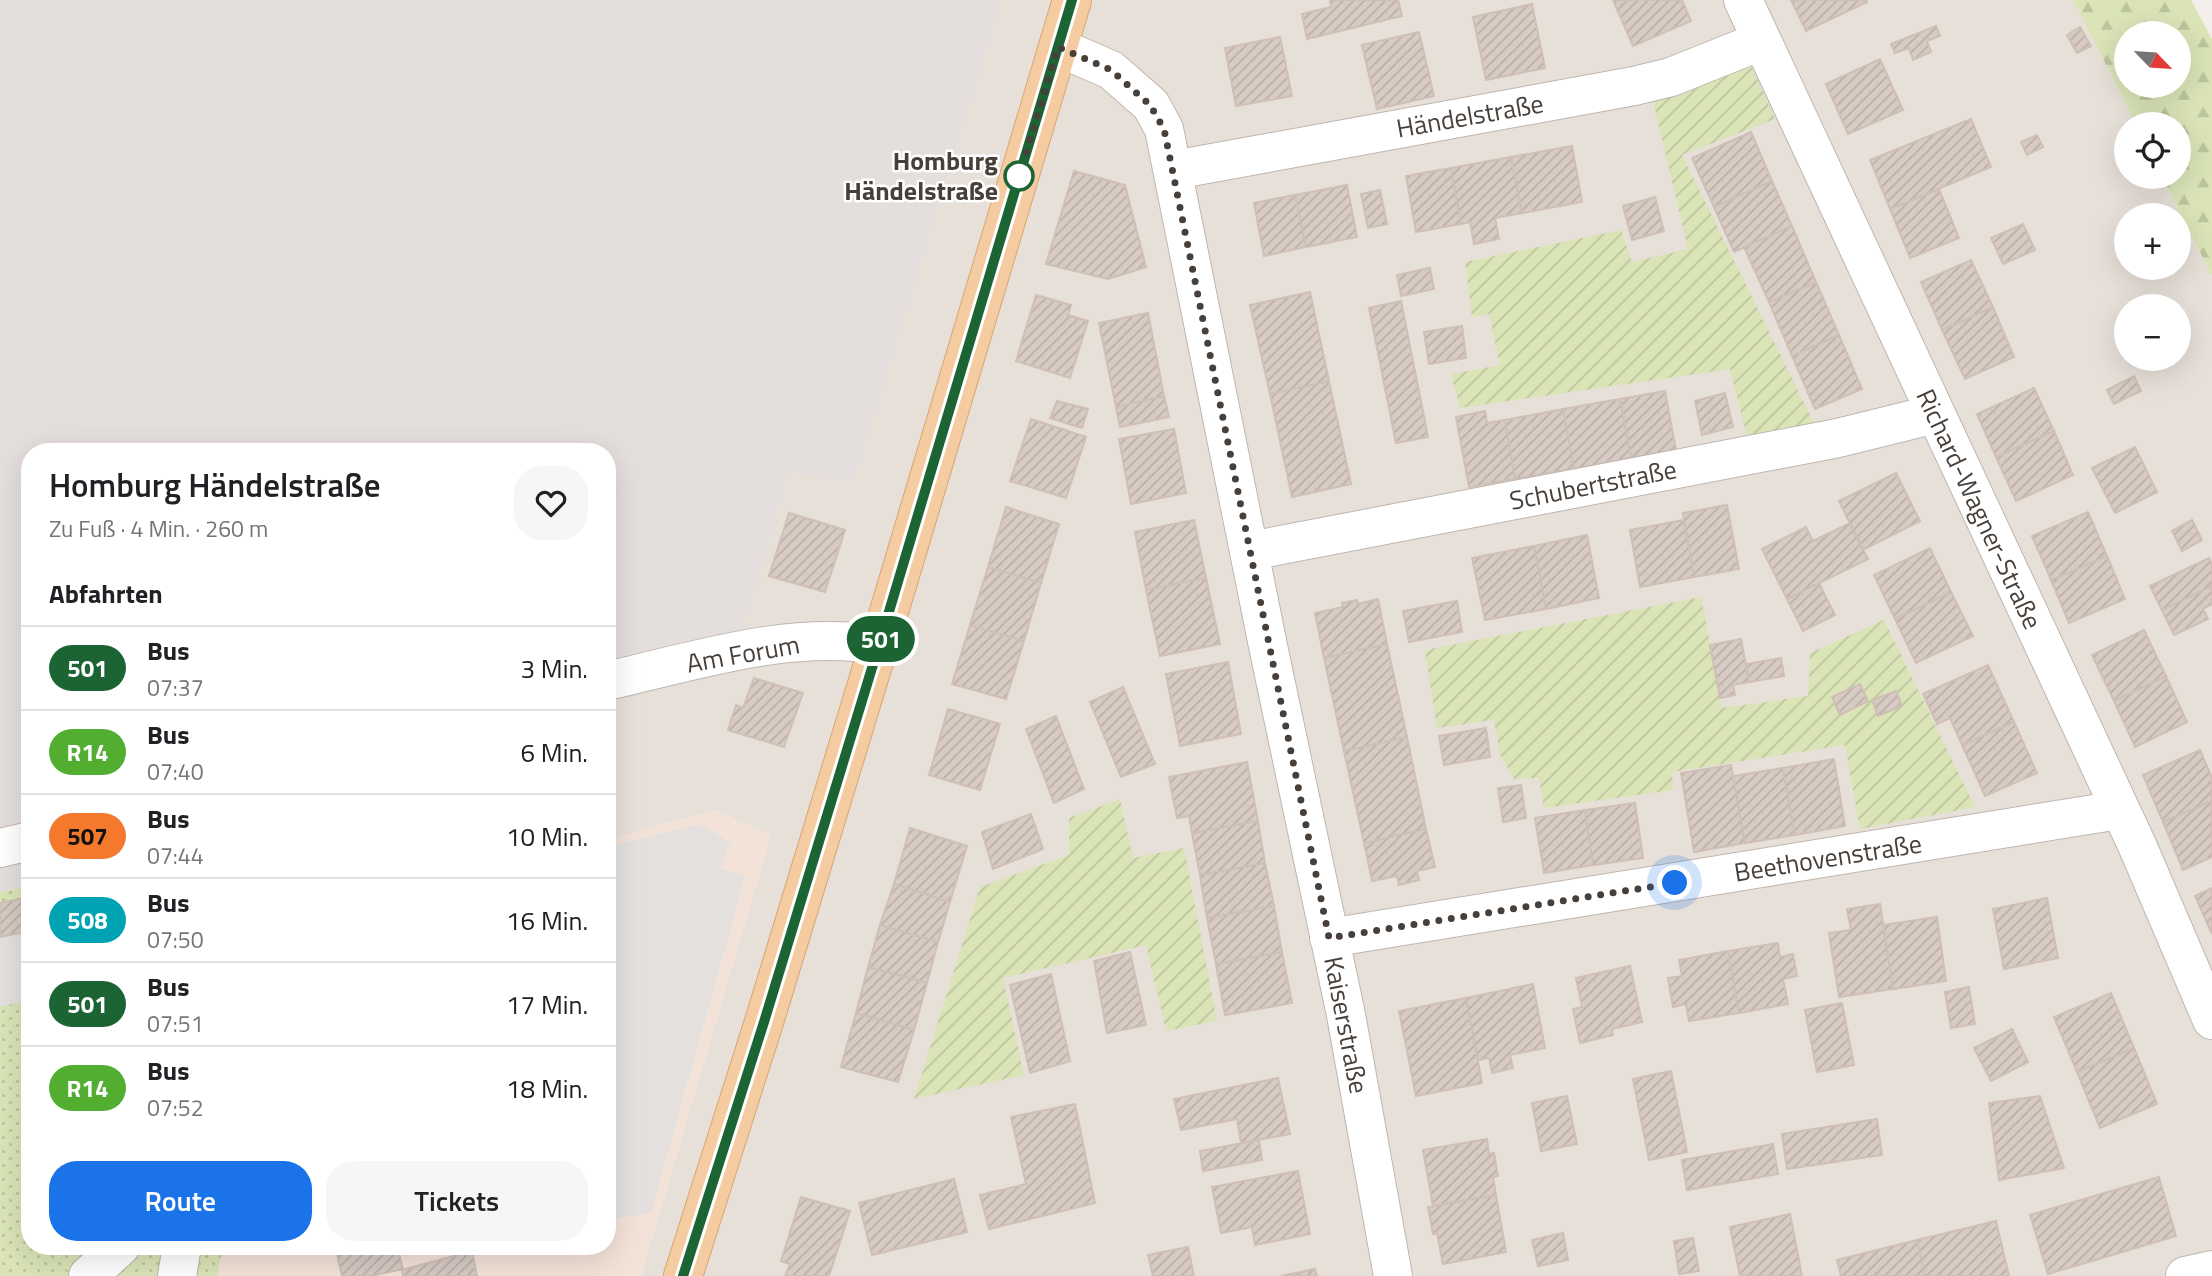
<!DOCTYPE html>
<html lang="de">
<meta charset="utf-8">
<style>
:root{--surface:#fff;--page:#f6f6f6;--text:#202124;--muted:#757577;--line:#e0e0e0;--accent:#1a73e8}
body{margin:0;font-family:"Titillium Web",sans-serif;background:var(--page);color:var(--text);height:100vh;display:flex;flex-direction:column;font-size:26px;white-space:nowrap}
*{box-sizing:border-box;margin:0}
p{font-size:23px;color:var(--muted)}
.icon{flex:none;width:38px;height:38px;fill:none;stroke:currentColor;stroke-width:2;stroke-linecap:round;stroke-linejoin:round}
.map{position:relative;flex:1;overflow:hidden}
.panel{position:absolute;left:21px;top:443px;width:595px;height:812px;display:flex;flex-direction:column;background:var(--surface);border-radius:28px;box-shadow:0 7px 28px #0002}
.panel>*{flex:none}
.badge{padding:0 14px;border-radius:23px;font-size:24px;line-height:46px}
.needle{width:46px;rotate:115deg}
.fabs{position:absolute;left:2114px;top:21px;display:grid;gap:14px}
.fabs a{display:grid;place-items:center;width:77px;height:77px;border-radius:50%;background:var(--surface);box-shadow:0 7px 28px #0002;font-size:35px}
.you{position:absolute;width:35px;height:35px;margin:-18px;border:5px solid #fff;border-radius:50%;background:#1a73e8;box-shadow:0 0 0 10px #1a73e833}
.map>.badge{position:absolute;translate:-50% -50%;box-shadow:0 0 0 4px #fff}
h2{padding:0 28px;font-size:26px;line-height:63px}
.round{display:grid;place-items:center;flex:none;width:74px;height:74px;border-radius:28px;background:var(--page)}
.head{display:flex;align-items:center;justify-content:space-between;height:119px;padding:0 28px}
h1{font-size:33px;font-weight:600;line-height:52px}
.primary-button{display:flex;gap:14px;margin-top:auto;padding:14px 28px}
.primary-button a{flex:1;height:80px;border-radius:28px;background:var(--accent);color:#fff;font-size:28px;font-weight:600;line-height:80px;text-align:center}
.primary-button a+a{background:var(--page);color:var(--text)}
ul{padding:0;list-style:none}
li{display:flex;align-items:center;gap:21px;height:84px;padding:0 28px;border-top:2px solid var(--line)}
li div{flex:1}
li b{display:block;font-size:26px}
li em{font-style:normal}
li .badge{min-width:77px;font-weight:700;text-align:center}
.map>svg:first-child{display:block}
.residential{fill:#e7e0d9;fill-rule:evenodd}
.commercial{fill:#f3e2d8}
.industrial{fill:#e4dedc}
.grass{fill:url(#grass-dots)}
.forest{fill:url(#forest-firs);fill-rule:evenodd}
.garden{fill:url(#garden-furrows)}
.parking{fill:#e3e0de}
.building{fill:url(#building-hatch);stroke:#cfbfb5;stroke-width:2}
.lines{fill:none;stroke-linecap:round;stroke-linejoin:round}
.minor-casing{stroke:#bfb5ae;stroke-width:40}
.major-casing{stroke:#daa473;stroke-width:40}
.minor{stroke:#fff;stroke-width:38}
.major{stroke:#f5cba2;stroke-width:38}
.line-casing{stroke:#fff;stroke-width:16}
.line{stroke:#1c6434;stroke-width:10}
.walk{stroke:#473f39;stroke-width:7;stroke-dasharray:0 12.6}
.stop-dot{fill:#fff;stroke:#1c6434;stroke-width:3.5}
.labels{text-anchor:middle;stroke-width:5;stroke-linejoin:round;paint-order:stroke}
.street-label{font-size:26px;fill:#473f39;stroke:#fff}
.stop-label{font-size:26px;font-weight:bold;fill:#473f39;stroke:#fff;text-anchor:end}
</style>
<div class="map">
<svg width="2212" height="1276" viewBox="0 0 2212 1276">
<defs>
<pattern id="grass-dots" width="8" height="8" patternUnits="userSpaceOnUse" patternTransform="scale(1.75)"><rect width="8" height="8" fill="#dae4b7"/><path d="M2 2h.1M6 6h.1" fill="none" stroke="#bcc59e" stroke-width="1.8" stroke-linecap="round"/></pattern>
<pattern id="forest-firs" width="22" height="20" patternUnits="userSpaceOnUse" patternTransform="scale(1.75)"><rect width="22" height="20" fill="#dae4b7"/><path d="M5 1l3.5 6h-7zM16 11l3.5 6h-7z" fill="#bcc59e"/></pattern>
<pattern id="garden-furrows" width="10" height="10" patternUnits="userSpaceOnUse" patternTransform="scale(1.75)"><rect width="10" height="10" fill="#dae4b7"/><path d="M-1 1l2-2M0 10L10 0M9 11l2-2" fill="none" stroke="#bcc59e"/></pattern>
<pattern id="building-hatch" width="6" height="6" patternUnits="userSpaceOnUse" patternTransform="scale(1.75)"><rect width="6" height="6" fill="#d7cbc4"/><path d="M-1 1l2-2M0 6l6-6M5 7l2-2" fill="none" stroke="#baafa9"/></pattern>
</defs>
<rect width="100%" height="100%" fill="#f4efeb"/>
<path class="residential" d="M1002 0H2073L2136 124H2126V177H2162L2212 276V1276H641L771 835 714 810 607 840V663L742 631 789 473 854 482ZM2126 215H2179V268H2126ZM2126 306H2179V359H2126Z"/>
<path class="commercial" d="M714 810 771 835 641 1276H217L223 1246H607V840Z"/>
<path class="industrial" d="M0 0H1002L854 482 789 473 742 631 607 663V452H30V886L0 892Z"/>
<path class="grass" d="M30 886V1246H223L217 1276H0V892Z"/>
<path class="forest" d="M2073 0H2191L2212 39V276L2162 177H2179V124H2136ZM2126 33H2179V86H2126Z"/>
<path class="garden" d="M1752 67 1775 119 1682 155 1814 423 1747 436 1730 369 1460 408 1451 374 1500 365 1489 314 1472 317 1465 262 1621 230 1632 262 1688 249 1653 101Z
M1701 597 1722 708 1808 696 1810 653 1884 620 1975 807 1860 829 1845 745 1672 772 1673 790 1544 808 1539 778 1514 779 1500 755 1494 720 1437 728 1425 650Z
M1120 799 1133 858 1184 848 1217 1021 1166 1031 1146 945 1003 978 1024 1075 914 1099 980 887 1069 855V818Z"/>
<path class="parking" d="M698 824 730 842 720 868 745 877 651 1212 607 1221V847Z
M30 897V1000L0 1007V903Z"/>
<path class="building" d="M1330 0H1398L1402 16 1307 39 1302 14 1331 7Z
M1613 0H1682L1691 21 1633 46Z
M1791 0H1866L1867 2 1806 31Z
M1532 4 1545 68 1486 80 1473 17Z
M1936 26 1940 36 1927 41 1931 52 1913 60 1909 48 1895 53 1891 44Z
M2080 27 2091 46 2077 53 2067 35Z
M1419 32 1434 96 1377 109 1362 45Z
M1280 37 1292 96 1236 106 1225 48Z
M1880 59 1903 110 1848 134 1826 84Z
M1971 119 1991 167 1890 209 1870 160Z
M1751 132 1772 181 1714 207 1692 158Z
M2037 135 2043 147 2027 155 2021 142Z
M1572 146 1582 202 1522 213 1511 157Z
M1511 157 1522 213 1495 218 1499 239 1474 244 1470 222 1461 224 1451 168Z
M1451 168 1461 224 1416 232 1406 176Z
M1074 171 1125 185 1146 267 1108 279 1046 264Z
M1772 181 1792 226 1734 252 1714 207Z
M1347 185 1357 237 1306 247 1295 195Z
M1939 189 1959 238 1910 258 1890 209Z
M1380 190 1387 224 1368 228 1361 194Z
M1295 195 1306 247 1264 256 1254 203Z
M1655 197 1664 231 1632 240 1623 206Z
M2023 224 2035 250 2003 264 1991 238Z
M1792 226 1816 282 1769 302 1744 247Z
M1971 260 1993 307 1942 330 1921 282Z
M1430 268 1434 289 1401 296 1397 275Z
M1816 282 1839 335 1792 356 1769 302Z
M1310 292 1329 381 1270 394 1250 305Z
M1036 295 1071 305 1068 315 1088 321 1070 378 1016 361Z
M1401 301 1428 437 1396 443 1369 308Z
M1993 307 2014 357 1965 379 1942 330Z
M1148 313 1164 396 1116 407 1099 323Z
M1462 326 1466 358 1429 364 1424 332Z
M1839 335 1862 389 1815 409 1792 356Z
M2134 376 2141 391 2114 404 2107 390Z
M1329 381 1351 484 1292 497 1270 394Z
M2034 388 2054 431 1996 457 1977 414Z
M1665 391 1676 450 1631 458 1620 399Z
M1725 393 1733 427 1702 435 1695 401Z
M1164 396 1169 417 1120 427 1116 407Z
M1620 399 1631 458 1574 469 1563 409Z
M1057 401 1088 409 1082 428 1050 418Z
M1563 409 1574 469 1515 479 1505 420Z
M1485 411 1487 423 1505 420 1515 479 1469 487 1456 417Z
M1031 419 1086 437 1066 498 1010 481Z
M1174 429 1186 493 1131 504 1119 439Z
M2054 431 2073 475 2016 501 1996 457Z
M2135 447 2157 492 2115 513 2092 468Z
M1896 473 1920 521 1863 550 1839 501Z
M1727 505 1739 569 1694 577 1683 513Z
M1006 507 1059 524 1041 583 988 567Z
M2088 512 2107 556 2051 580 2032 536Z
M789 513 845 530 825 592 769 576Z
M1194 520 1206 578 1146 590 1135 532Z
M1684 520 1694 577 1640 587 1630 530Z
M2192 520 2202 540 2182 551 2172 531Z
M1850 523 1868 559 1787 599 1762 549 1806 527 1813 541Z
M1587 535 1599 598 1546 609 1534 546Z
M1534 546 1546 609 1485 620 1472 558Z
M1930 548 1951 592 1895 619 1874 575Z
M2107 556 2125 599 2069 623 2051 580Z
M2209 558 2212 564V586L2162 610 2150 586Z
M988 567 1041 583 1024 641 970 625Z
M1206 578 1220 644 1160 656 1146 590Z
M1819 583 1835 615 1803 631 1787 599Z
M2212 586V604L2203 609 2208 619 2174 635 2162 610Z
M1951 592 1973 636 1916 663 1895 619Z
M1378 599 1387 644 1324 658 1315 613 1343 607 1342 603 1357 600 1358 604Z
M1457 601 1462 632 1409 642 1403 611Z
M970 625 1024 641 1006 699 952 684Z
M2144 630 2166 676 2114 701 2092 655Z
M1741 639 1749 682 1733 685 1735 695 1720 698 1710 645Z
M1387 644 1407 737 1344 751 1324 658Z
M1781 658 1784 676 1749 682 1746 664Z
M1228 662 1241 734 1180 746 1166 674Z
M1988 665 2014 722 1962 745 1950 718 1937 724 1923 694Z
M2166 676 2187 722 2135 747 2114 701Z
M754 678 803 693 784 747 728 730 736 705 743 708Z
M1860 684 1868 701 1840 715 1832 697Z
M1123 687 1155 764 1121 777 1090 702Z
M1896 691 1902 706 1878 716 1872 700Z
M948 709 1000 724 980 790 929 775Z
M1056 716 1084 789 1054 803 1026 729Z
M2014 722 2037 773 1985 796 1962 745Z
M1486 728 1490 757 1444 765 1439 736Z
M1407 737 1426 829 1364 843 1344 751Z
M2200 750 2212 778V801L2163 822 2143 775Z
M1834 759 1845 826 1795 835 1783 768Z
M1247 762 1258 821 1192 833 1189 816 1177 818 1169 777Z
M1731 765 1745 843 1694 852 1681 773Z
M1783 768 1795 835 1745 843 1733 776Z
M1521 785 1526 818 1503 822 1498 788Z
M2212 801V857L2183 870 2163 822Z
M1635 803 1643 858 1593 865 1585 810Z
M1585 810 1593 865 1544 873 1535 818Z
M1031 814 1043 849 993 869 982 832Z
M1258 821 1265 863 1200 875 1192 833Z
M910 828 967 846 950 902 894 884Z
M1426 829 1435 867 1417 871 1419 880 1399 885 1397 876 1372 881 1364 843Z
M1265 863 1274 906 1207 918 1200 875Z
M894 884 950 902 938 942 880 925Z
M2212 888V934L2195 896Z
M30 897V931L0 937V903Z
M2047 898 2058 958 2004 969 1993 909Z
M1880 904 1893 989 1839 997 1829 933 1851 930 1847 909Z
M1274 906 1282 952 1216 964 1207 918Z
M1937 917 1946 981 1893 989 1883 925Z
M880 925 938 942 927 983 868 967Z
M1778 943 1780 957 1793 954 1797 976 1783 979 1788 1004 1739 1013 1728 951Z
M1728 951 1739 1013 1689 1021 1686 1004 1673 1007 1668 978 1682 976 1679 960Z
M1130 952 1146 1025 1107 1033 1094 961Z
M1282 952 1292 1003 1225 1015 1216 964Z
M1630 966 1642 1022 1612 1029 1613 1035 1580 1043 1573 1009 1582 1007 1576 978Z
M868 967 927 983 914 1030 856 1013Z
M1051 974 1070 1061 1030 1073 1010 985Z
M1533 984 1545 1048 1510 1055 1513 1068 1492 1073 1489 1058 1478 1060 1466 998Z
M1969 987 1975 1024 1951 1028 1945 992Z
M2111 993 2134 1048 2077 1072 2054 1017Z
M1466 998 1482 1083 1416 1096 1399 1011Z
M1842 1003 1854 1065 1817 1072 1805 1010Z
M856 1013 914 1030 898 1082 841 1067Z
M2012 1029 2028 1062 1991 1081 1974 1048Z
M2134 1048 2157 1104 2100 1128 2077 1072Z
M1671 1071 1687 1152 1649 1160 1633 1079Z
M1278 1078 1290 1134 1241 1143 1237 1119 1181 1130 1174 1099Z
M1567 1096 1577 1144 1541 1151 1532 1103Z
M2040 1096 2064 1168 1999 1180 1989 1103Z
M1075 1104 1095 1203 989 1229 980 1195 1026 1184 1011 1117Z
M1877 1119 1882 1155 1787 1169 1782 1134Z
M1487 1139 1489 1154 1494 1153 1498 1176 1493 1177 1496 1195 1433 1206 1423 1150Z
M1259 1140 1262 1160 1203 1171 1200 1151Z
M1773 1144 1778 1174 1687 1190 1682 1160Z
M1298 1171 1310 1234 1255 1245 1252 1227 1221 1233 1212 1187Z
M2159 1177 2176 1236 2048 1274 2030 1215Z
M954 1179 967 1232 872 1255 859 1203Z
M1496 1195 1506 1252 1443 1264 1437 1233 1433 1234 1428 1207Z
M801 1197 850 1211 829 1276H785L790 1264 781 1261Z
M1790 1214 1802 1276H1740L1730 1227Z
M1996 1221 2009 1276H1925L1917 1240Z
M1563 1233 1568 1260 1538 1266 1532 1240Z
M1693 1238 1699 1271 1679 1274 1674 1241Z
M1917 1240 1925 1276H1841L1837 1260Z
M335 1246H397L403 1269 371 1276H342Z
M1188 1247 1194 1276H1153L1148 1255Z
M472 1251 477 1276H403L402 1270Z
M1315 1269 1317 1276H1281Z"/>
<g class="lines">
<g class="minor-casing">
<path id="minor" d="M1743 0 2137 845 2212 1020
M1058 47 1111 70 1151 105 1164 129 1268 646 1346 1015 1393 1276
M1174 170 1634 86 1671 77 1761 41
M1250 551 1838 438 1935 414
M607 681C695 661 789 630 879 645
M0 848 30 841
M1329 938 2119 810
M88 1276 121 1246
M177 1276 182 1246
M2185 1276 2212 1270"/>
</g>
<g class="major-casing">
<path id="major" d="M683 1276 764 1022 879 645 1072 0"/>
</g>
<use href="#minor" class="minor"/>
<use href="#major" class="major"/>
</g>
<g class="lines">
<g class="line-casing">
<path id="line" d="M683 1276 764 1022 879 645 1072 0"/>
</g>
<use href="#line" class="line"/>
<path class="walk" d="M1019 176 1058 47 1111 70 1150 105 1164 129 1329 938 1675 883"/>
</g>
<circle class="stop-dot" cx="1019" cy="176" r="14"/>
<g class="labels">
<g class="street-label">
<text transform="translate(1470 116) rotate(-10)" y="9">Händelstraße</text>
<text transform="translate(1593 485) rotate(-11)" y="9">Schubertstraße</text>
<text transform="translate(1979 509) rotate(65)" y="9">Richard-Wagner-Straße</text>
<text transform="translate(743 654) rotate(-10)" y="9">Am Forum</text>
<text transform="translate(1828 858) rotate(-9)" y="9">Beethovenstraße</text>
<text transform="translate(1346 1025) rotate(79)" y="9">Kaiserstraße</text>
</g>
<g class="stop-label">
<text x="998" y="170">Homburg<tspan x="998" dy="30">Händelstraße</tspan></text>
</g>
</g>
</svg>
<div class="fabs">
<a><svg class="needle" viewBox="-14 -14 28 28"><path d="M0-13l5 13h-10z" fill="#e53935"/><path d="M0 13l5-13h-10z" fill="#757577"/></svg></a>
<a><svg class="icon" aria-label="locate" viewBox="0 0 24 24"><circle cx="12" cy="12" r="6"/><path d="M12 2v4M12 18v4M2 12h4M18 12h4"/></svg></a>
<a>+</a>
<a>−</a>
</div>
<div class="you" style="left:1675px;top:883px"></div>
<b class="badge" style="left:881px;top:639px;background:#1c6434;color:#fff">501</b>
<section class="panel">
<div class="head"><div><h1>Homburg Händelstraße</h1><p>Zu Fuß · 4 Min. · 260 m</p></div><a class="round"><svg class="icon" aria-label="heart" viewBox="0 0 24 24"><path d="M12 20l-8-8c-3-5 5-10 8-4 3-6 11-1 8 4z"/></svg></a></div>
<h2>Abfahrten</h2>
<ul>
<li><span class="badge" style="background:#1c6434;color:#fff">501</span><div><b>Bus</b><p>07:37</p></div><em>3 Min.</em></li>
<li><span class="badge" style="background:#51ae31;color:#fff">R14</span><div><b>Bus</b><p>07:40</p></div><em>6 Min.</em></li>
<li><span class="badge" style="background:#f5792c;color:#111">507</span><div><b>Bus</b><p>07:44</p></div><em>10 Min.</em></li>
<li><span class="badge" style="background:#00a3b4;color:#fff">508</span><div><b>Bus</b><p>07:50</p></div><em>16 Min.</em></li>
<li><span class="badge" style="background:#1c6434;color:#fff">501</span><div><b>Bus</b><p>07:51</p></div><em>17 Min.</em></li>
<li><span class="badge" style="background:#51ae31;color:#fff">R14</span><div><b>Bus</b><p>07:52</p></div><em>18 Min.</em></li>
</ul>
<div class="primary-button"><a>Route</a><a>Tickets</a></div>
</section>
</div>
